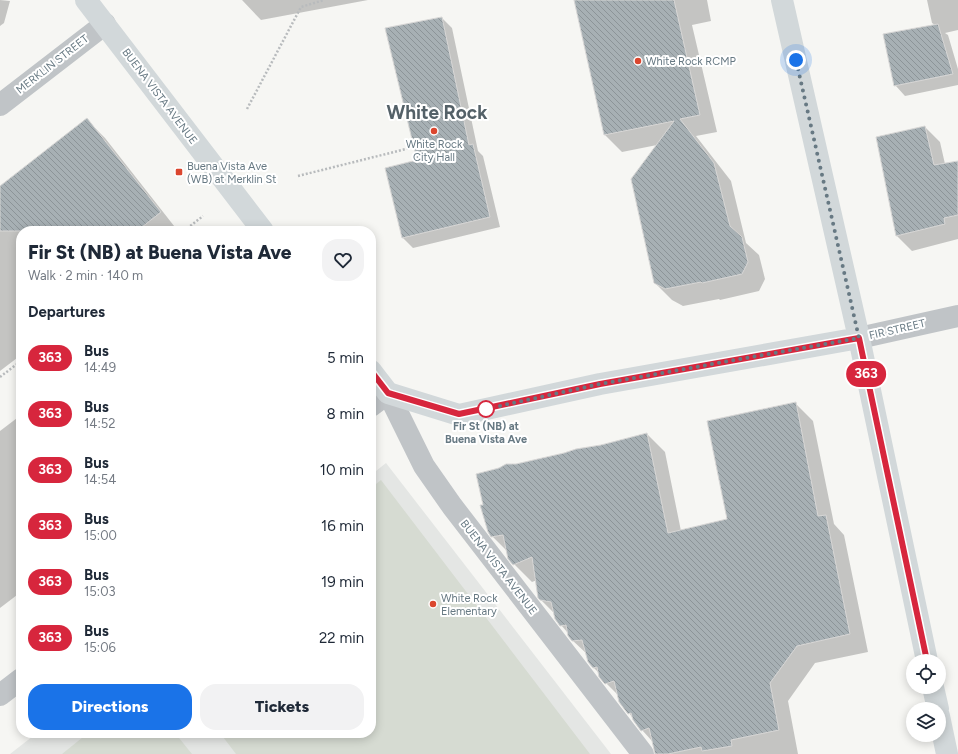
<!DOCTYPE html>
<meta charset="utf-8">
<style>
:root{--surface:#fff;--page:#f2f2f3;--text:#1f2937;--muted:#747a83;--accent:#1a73e8}
body{margin:0;font-family:Figtree,sans-serif;background:var(--page);color:var(--text);height:100vh;display:flex;flex-direction:column;font-size:15px;white-space:nowrap}
*{box-sizing:border-box;margin:0}
p{font-size:13px;color:var(--muted)}
.icon{flex:none;width:22px;height:22px;fill:none;stroke:currentColor;stroke-width:2;stroke-linecap:round;stroke-linejoin:round}
.map{position:relative;flex:1;overflow:hidden}
.panel{position:absolute;left:16px;top:226px;width:360px;height:512px;display:flex;flex-direction:column;background:var(--surface);border-radius:16px;box-shadow:0 2px 10px #0003}
.panel>*{flex:none}
.badge{padding:0 8px;border-radius:13px;font-size:14px;line-height:26px}
.buttons{position:absolute;left:906px;top:654px;display:grid;gap:8px}
.buttons a{display:grid;place-items:center;width:40px;height:40px;border-radius:50%;background:var(--surface);box-shadow:0 2px 10px #0003;font-size:20px}
.you{position:absolute;width:20px;height:20px;margin:-10px;border:3px solid #fff;border-radius:50%;background:#1a73e8;box-shadow:0 0 0 6px #1a73e833}
.map>.badge{position:absolute;translate:-50% -50%;box-shadow:0 0 0 2px #fff}
h2{padding:0 12px;font-size:15px;line-height:36px}
.round{display:grid;place-items:center;flex:none;width:42px;height:42px;border-radius:16px;background:var(--page)}
.summary{display:flex;align-items:center;justify-content:space-between;height:68px;padding:0 12px}
h1{font-size:19px;font-weight:800;line-height:30px}
.button{display:flex;gap:8px;margin-top:auto;padding:8px 12px}
.button a{flex:1;height:46px;border-radius:16px;background:var(--accent);color:#fff;font-size:16px;font-weight:800;line-height:46px;text-align:center}
.button a+a{background:var(--page);color:var(--text)}
ul{padding:0;list-style:none}
li{display:flex;align-items:center;gap:12px;height:56px;padding:0 12px}
li div{flex:1}
li b{display:block;font-size:15px}
li em{font-style:normal}
li .badge{min-width:44px;font-weight:700;text-align:center}
.map>svg:first-child{display:block}
.built{fill:#e4e6e4}
.garden{fill:#d6dbd2}
.shadow{fill:#0003}
.building{fill:url(#building-back-hatch);stroke:#d8d7d6}
.lines{fill:none;stroke-linecap:round;stroke-linejoin:round}
.path{stroke:#b8bbbd;stroke-width:2.5;stroke-dasharray:2 2;stroke-linecap:butt}
.street{stroke:#c0c4c7;stroke-width:22}
.secondary{stroke:#d2d8da;stroke-width:22}
.line-casing{stroke:#fff;stroke-width:9}
.line{stroke:#d7263d;stroke-width:6}
.walk{stroke:#677983;stroke-width:4;stroke-dasharray:0 7.2}
.poi-dot{fill:#db462e;stroke:#fff;stroke-width:1.5}
.stop-dot{fill:#fff;stroke:#d7263d;stroke-width:2}
.labels{text-anchor:middle;stroke-width:4;stroke-linejoin:round;paint-order:stroke}
.poi-label{font-size:11px;fill:#677983;stroke:#fff;text-anchor:start}
.street-label{font-size:11px;fill:#677983;stroke:#fff}
.stop-label{font-size:11px;font-weight:bold;fill:#677983;stroke:#fff}
.town-label{font-size:19px;font-weight:bold;fill:#546168;stroke:#fff}
</style>
<div class="map">
<svg width="958" height="754" viewBox="0 0 958 754">
<defs>
<pattern id="building-back-hatch" width="6" height="6" patternUnits="userSpaceOnUse"><rect width="6" height="6" fill="#a7b0b4"/><path d="M-1 5l2 2M0 0l6 6M5-1l2 2" fill="none" stroke="#8c9498"/></pattern>
</defs>
<rect width="100%" height="100%" fill="#f6f6f3"/>
<path class="built" d="M386 463 611 754H10L37 733H371V475Z"/>
<path class="garden" d="M381 480 590 754H236L220 733H371V488Z
M88 733H175L192 754H62Z"/>
<path class="shadow" d="M0 0 10 1 4 23 0 26Z
M242 0H368L261 20Z
M575 0H707L711 21 692 25 717 132 696 136 731 181 746 243 759 255 765 279 759 291 720 300 719 299 683 306 672 300 655 283 657 145 622 152 605 135Z
M927 0H958V30L945 33 948 35 958 69V85L905 96 895 85 935 25 932 23Z
M442 18 452 28 478 151 483 156 500 227 413 248 402 237 419 161Z
M86 119 105 138 178 231H21V355L0 371V187Z
M925 127 940 142 945 164 958 162V239L912 251 897 236 877 138Z
M795 403 813 421 834 524 844 535 868 652 815 663 788 701 798 754H656L652 741 642 730 629 713 619 696 606 683 600 674 593 667 587 654 572 640 568 633 561 625 554 613 541 600 537 580 532 582 514 564 508 552 492 536 484 506 516 465 602 446 647 434 665 452 681 531 729 520Z
M21 415V592L0 608V431Z"/>
<path class="building" d="M574 0H674L700 115 680 119 714 163 730 226 742 237 748 262 742 274 702 283 701 282 665 289 654 283 631 179 674 121 604 135Z
M442 17 469 145 473 144 490 217 402 238 385 168 417 160 385 28Z
M938 24 953 74 894 86 883 34Z
M87 118 161 212 137 231H0V186Z
M925 126 934 165 958 161V215L944 218 945 224 896 236 876 137Z
M796 402 818 516 826 515 850 634 797 646 770 683 779 730 731 740 732 746 702 751 701 747 668 754H655L649 728 641 731 633 720 631 713 628 714 619 702 614 681 605 684 599 677 597 667 593 668 588 662 582 640 572 641 568 636 566 625 560 626 555 619 551 602 540 600 538 598 532 557 513 565 508 559 503 535 491 537 488 532 480 505H483L476 474 499 468 506 464H516L564 453 576 449 601 445 647 433 668 533 727 519 707 421Z"/>
<g class="lines">
<path class="path" d="M247 109 301 7 324 0
M298 176 414 147
M184 231 203 216
M0 377 21 361"/>
<path class="street" d="M0 105 105 24
M859 338 958 316
M371 406 388 393 424 466 452 506 643 754
M0 695 21 679"/>
<path class="secondary" d="M86 0 263 231
M782 0 859 338 927 661
M371 371 388 393 459 415 600 384 859 338
M933 687 938 709
M939 716 947 754"/>
</g>
<g class="lines">
<g class="line-casing">
<path id="line" d="M371 371 388 393 459 414 600 384 859 338 927 661"/>
</g>
<use href="#line" class="line"/>
<path class="walk" d="M486 409 600 384 859 338 796 60"/>
</g>
<g class="poi-dot">
<circle cx="638" cy="61" r="4"/>
<circle cx="434" cy="131" r="4"/>
<rect x="175" y="168" width="8" height="8" rx="2"/>
<circle cx="433" cy="604" r="4"/>
</g>
<circle class="stop-dot" cx="486" cy="409" r="8"/>
<g class="labels">
<g class="poi-label">
<text x="646" y="65">White Rock RCMP</text>
<text x="434" y="148" text-anchor="middle">White Rock<tspan x="434" dy="13">City Hall</tspan></text>
<text x="187" y="170">Buena Vista Ave<tspan x="187" dy="13">(WB) at Merklin St</tspan></text>
<text x="441" y="602">White Rock<tspan x="441" dy="13">Elementary</tspan></text>
</g>
<g class="street-label">
<text transform="translate(52 64) rotate(-38)" y="4">MERKLIN STREET</text>
<text transform="translate(160 96) rotate(53)" y="4">BUENA VISTA AVENUE</text>
<text transform="translate(897 329) rotate(-13)" y="4">FIR STREET</text>
<text transform="translate(499 567) rotate(52)" y="4">BUENA VISTA AVENUE</text>
</g>
<g class="stop-label">
<text x="486" y="430">Fir St (NB) at<tspan x="486" dy="13">Buena Vista Ave</tspan></text>
</g>
<g class="town-label">
<text x="437" y="119">White Rock</text>
</g>
</g>
</svg>
<div class="buttons">
<a><svg class="icon" aria-label="locate" viewBox="0 0 24 24"><circle cx="12" cy="12" r="6"/><path d="M12 2v4M12 18v4M2 12h4M18 12h4"/></svg></a>
<a><svg class="icon" aria-label="layers" viewBox="0 0 24 24"><path d="M12 4l9 5-9 5-9-5zM3 14l9 5 9-5"/></svg></a>
</div>
<div class="you" style="left:796px;top:60px"></div>
<b class="badge" style="left:866px;top:374px;background:#d7263d;color:#fff">363</b>
<section class="panel">
<div class="summary"><div><h1>Fir St (NB) at Buena Vista Ave</h1><p>Walk · 2 min · 140 m</p></div><a class="round"><svg class="icon" aria-label="heart" viewBox="0 0 24 24"><path d="M12 20l-8-8c-3-5 5-10 8-4 3-6 11-1 8 4z"/></svg></a></div>
<h2>Departures</h2>
<ul>
<li><span class="badge" style="background:#d7263d;color:#fff">363</span><div><b>Bus</b><p>14:49</p></div><em>5 min</em></li>
<li><span class="badge" style="background:#d7263d;color:#fff">363</span><div><b>Bus</b><p>14:52</p></div><em>8 min</em></li>
<li><span class="badge" style="background:#d7263d;color:#fff">363</span><div><b>Bus</b><p>14:54</p></div><em>10 min</em></li>
<li><span class="badge" style="background:#d7263d;color:#fff">363</span><div><b>Bus</b><p>15:00</p></div><em>16 min</em></li>
<li><span class="badge" style="background:#d7263d;color:#fff">363</span><div><b>Bus</b><p>15:03</p></div><em>19 min</em></li>
<li><span class="badge" style="background:#d7263d;color:#fff">363</span><div><b>Bus</b><p>15:06</p></div><em>22 min</em></li>
</ul>
<div class="button"><a>Directions</a><a>Tickets</a></div>
</section>
</div>
